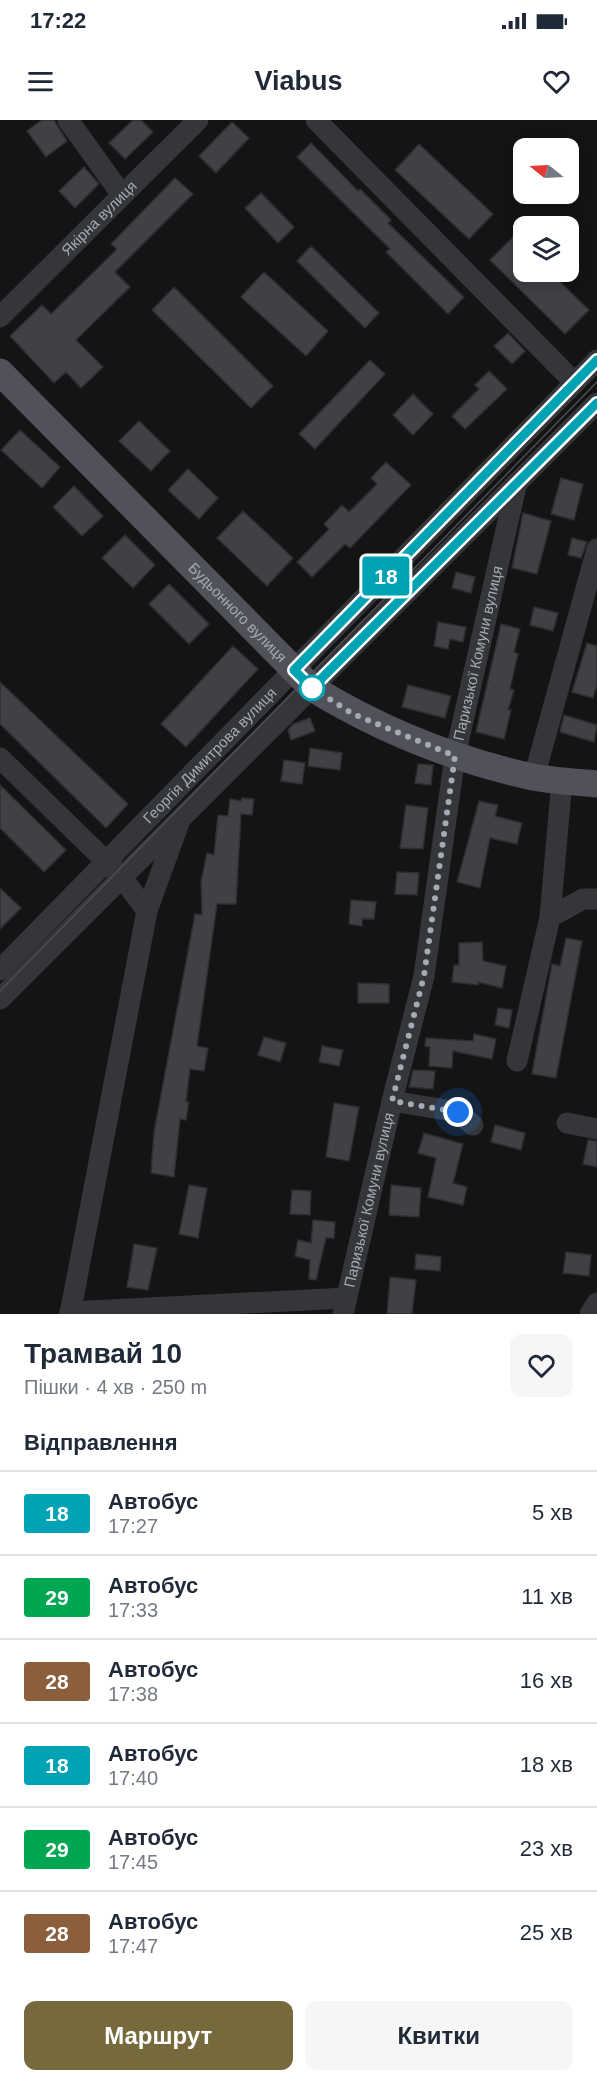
<!DOCTYPE html>
<html lang="uk">
<meta charset="utf-8">
<style>
:root{--surface:#fff;--page:#f6f6f7;--text:#1f2937;--muted:#747a83;--line:#e0e1e3;--accent:#766a3c}
body{margin:0;font-family:Arial,sans-serif;background:var(--page);color:var(--text);height:100vh;display:flex;flex-direction:column;font-size:22px;white-space:nowrap}
*{box-sizing:border-box;margin:0}
p{font-size:20px;color:var(--muted)}
.icon{flex:none;width:33px;height:33px;fill:none;stroke:currentColor;stroke-width:2;stroke-linecap:round;stroke-linejoin:round}
.map{position:relative;height:1194px;overflow:hidden}
.sheet{display:flex;flex-direction:column;background:var(--surface);flex:1}
.sheet>*{flex:none}
.badge{padding:0 12px;border-radius:4px;font-size:21px;line-height:39px}
.needle{width:39px;rotate:288deg}
.tools{position:absolute;left:513px;top:18px;display:grid;gap:12px}
.tools a{display:grid;place-items:center;width:66px;height:66px;border-radius:12px;background:var(--surface);box-shadow:0 3px 15px #0003;font-size:30px}
.you{position:absolute;width:30px;height:30px;margin:-15px;border:4px solid #fff;border-radius:50%;background:#1a73e8;box-shadow:0 0 0 9px #1a73e833}
.map>.badge{position:absolute;translate:-50% -50%;box-shadow:0 0 0 3px #fff}
h2{padding:0 24px;font-size:22px;line-height:54px}
.round{display:grid;place-items:center;flex:none;width:63px;height:63px;border-radius:12px;background:var(--page)}
.head{display:flex;align-items:center;justify-content:space-between;height:102px;padding:0 24px}
h1{font-size:28px;font-weight:600;line-height:45px}
.primary-button{display:flex;gap:12px;margin-top:auto;padding:12px 24px}
.primary-button a{flex:1;height:69px;border-radius:12px;background:var(--accent);color:#fff;font-size:24px;font-weight:600;line-height:69px;text-align:center}
.primary-button a+a{background:var(--page);color:var(--text)}
ul{padding:0;list-style:none}
li{display:flex;align-items:center;gap:18px;height:84px;padding:0 24px;border-top:2px solid var(--line)}
li div{flex:1}
li b{display:block;font-size:22px}
li em{font-style:normal}
li .badge{min-width:66px;font-weight:700;text-align:center}
.status{display:flex;justify-content:space-between;align-items:center;height:42px;padding:0 30px;background:var(--surface);direction:ltr}
.status svg{height:16px;fill:currentColor}
header{display:flex;justify-content:space-between;align-items:center;height:78px;padding:0 24px;background:var(--surface);font-size:27px;font-weight:600}
.map>svg:first-child{display:block}
.building{fill:#414145;stroke:#2e2e31;stroke-width:1.5}
.lines{fill:none;stroke-linecap:round;stroke-linejoin:round}
.minor{stroke:#35363a;stroke-width:21}
.major{stroke:#515259;stroke-width:27}
.tram{stroke:#4e4f55;stroke-width:1.5}
.line-casing{stroke:#fff;stroke-width:14}
.line{stroke:#00a3b4;stroke-width:9}
.walk{stroke:#a7aab4;stroke-width:6;stroke-dasharray:0 10.8}
.stop-dot{fill:#fff;stroke:#00a3b4;stroke-width:3}
.labels{text-anchor:middle;stroke-width:5;stroke-linejoin:round;paint-order:stroke}
.street-label{font-size:15px;fill:#a7aab4;stroke:#0f0f10}
</style>
<div class="status"><b>17:22</b><svg viewBox="0 0 49 12"><path d="M0 12V9h3v3zM5 12V6h3v6zM10 12V3h3v9zM15 12V0h3v12zM26 1h20v11H26zM47 4h2v5h-2z"/></svg></div>
<header><svg class="icon" aria-label="menu" viewBox="0 0 24 24"><path d="M4 6h16M4 12h16M4 18h16"/></svg>Viabus<svg class="icon" aria-label="heart" viewBox="0 0 24 24"><path d="M12 20l-8-8c-3-5 5-10 8-4 3-6 11-1 8 4z"/></svg></header>
<div class="map">
<svg width="597" height="1194" viewBox="0 0 597 1194">
<rect width="100%" height="100%" fill="#141415"/>
<path class="building" d="M42 0H54L67 21 46 37 27 11Z
M133 0H141L153 12 125 39 109 23Z
M232 2 249 18 216 53 199 36Z
M311 23 358 71 360 69 391 100 388 103 464 177 448 194 386 132 390 129 297 37Z
M419 24 493 94 469 119 395 50Z
M84 47 99 64 75 88 59 71Z
M175 58 193 74 115 152 130 167 76 220 103 247 81 268 66 252 54 263 10 216 42 185 51 194 117 129 111 124Z
M261 73 294 107 278 123 245 88Z
M514 116 524 126V152H550L589 190 565 214 490 140Z
M311 126 379 193 365 208 297 141Z
M264 152 328 211 306 236 241 177Z
M174 167 273 266 251 288 152 190Z
M508 213 525 231 512 244 494 226Z
M370 240 385 254 315 329 299 314Z
M489 251 507 269 465 309 452 296 479 269 475 265Z
M413 274 433 294 413 315 393 295Z
M139 301 170 331 151 351 119 321Z
M20 310 60 347 42 368 1 330Z
M386 342 411 365 350 428 345 424 312 457 297 442 329 409 324 404 342 385 349 392 377 364 371 358Z
M188 349 218 378 199 399 168 370Z
M561 358 583 364 574 400 551 394Z
M74 366 103 396 82 416 53 387Z
M243 391 293 438 267 466 217 418Z
M523 393 551 401 537 454 512 448Z
M125 415 155 445 133 468 102 438Z
M572 418 587 422 581 438 568 435Z
M456 452 475 457 471 473 452 468Z
M169 464 209 504 189 524 149 484Z
M534 487 558 493 553 511 530 505Z
M438 502 466 507 463 522 450 519 448 529 434 526Z
M501 504 520 509 514 532 518 534 510 569 514 570 508 590H511L504 619 476 612Z
M587 523 597 526V565L593 578 572 572Z
M233 526 258 549 186 627 161 604Z
M0 562 128 684 106 708 0 604Z
M408 565 451 576 445 598 402 587Z
M564 595 597 605 594 622 560 612Z
M310 598 315 611 291 620 288 610 293 604Z
M310 628 342 633 340 650 308 646Z
M284 640 305 643 302 664 281 661Z
M418 644 433 645 431 665 415 663Z
M0 665 66 730 44 752 0 708Z
M242 678 254 679 252 695 241 694 236 784H217L197 926 208 928 204 951 190 949 186 982H189L186 1000 180 999 174 1057 151 1053 154 1012 195 794 202 795 201 761 207 733 214 735 218 695 228 696 230 679 241 681Z
M479 681 498 685 495 696 522 703 517 724 490 718 480 768 457 762Z
M406 685 428 688 423 729 400 728Z
M397 752 419 753 417 775 395 774Z
M0 768 21 788 0 809Z
M351 780 376 782 374 799H362V806L349 804Z
M566 818 582 821 556 958 532 954 552 844 560 846Z
M482 822 483 841 506 846 502 868 478 862V865L452 862 454 845H459V823Z
M358 863 389 864V883H358Z
M498 888 512 890 509 908 495 905Z
M474 914 496 919 492 939 453 931 452 948 429 946 430 927 425 926 426 918 473 921Z
M264 917 286 923 280 942 258 935Z
M322 926 343 930 339 946 319 942Z
M413 950 435 951 433 969 409 967Z
M334 983 359 987 349 1041 326 1037Z
M495 1005 525 1013 521 1030 491 1022Z
M424 1013 463 1024 453 1063 467 1067 463 1085 428 1077 436 1038 418 1033Z
M588 1020 597 1021V1047L583 1044Z
M189 1065 207 1068 198 1118 179 1114Z
M391 1065 421 1068 419 1097 389 1095Z
M292 1070 311 1071 310 1095 290 1094Z
M313 1100 335 1102 334 1118H326L316 1160 309 1159 310 1140 295 1136 298 1120 311 1123Z
M134 1124 157 1128 148 1170 127 1167Z
M566 1132 591 1135 589 1156 563 1153Z
M416 1134 441 1137 440 1151 415 1149Z
M390 1157 416 1160 412 1194H387Z"/>
<g class="lines">
<g class="minor">
<path d="M68 0 122 75"/>
<path d="M316 0 575 263"/>
<path id="s1" d="M0 197 198 0"/>
<path d="M0 638 121 756 147 791"/>
<path d="M534 657 597 429"/>
<path d="M550 797 583 779H597"/>
<path id="s2" d="M0 850 597 240"/>
<path d="M0 879 597 283"/>
<path d="M517 941 550 797 562 660"/>
<path d="M392 981 458 992 473 1005"/>
<path d="M567 1003 597 1009"/>
<path d="M70 1192 346 1178"/>
<path d="M70 1194 147 791 180 700"/>
<path id="s3" d="M343 1194 392 981 424 856 455 636 516 366"/>
<path d="M590 1194 597 1183"/>
</g>
<path class="major" id="s4" d="M0 252 312 568C379 609 455 640 533 657 554 661 576 662 597 664"/>
<path class="tram" d="M0 871 597 262"/>
</g>
<g class="lines">
<g class="line-casing">
<path id="line" d="M597 240 294 550 312 568 597 283"/>
</g>
<use href="#line" class="line"/>
<path class="walk" d="M312 568 353 594 455 636 424 856 392 981 458 992"/>
</g>
<circle class="stop-dot" cx="312" cy="568" r="12"/>
<g class="labels">
<g class="street-label">
<text dy="5" stroke="none"><textPath href="#s1" startOffset="140">Якірна вулиця</textPath></text>
<text dy="5" stroke="none"><textPath href="#s4" startOffset="338">Будьонного вулиця</textPath></text>
<text dy="5" stroke="none"><textPath href="#s3" startOffset="675">Паризької Комуни вулиця</textPath></text>
<text dy="5" stroke="none"><textPath href="#s2" startOffset="300">Георгія Димитрова вулиця</textPath></text>
<text dy="5" stroke="none"><textPath href="#s3" startOffset="117">Паризької Комуни вулиця</textPath></text>
</g>
</g>
</svg>
<div class="tools">
<a><svg class="needle" viewBox="-14 -14 28 28"><path d="M0-13l5 13h-10z" fill="#e53935"/><path d="M0 13l5-13h-10z" fill="#747a83"/></svg></a>
<a><svg class="icon" aria-label="layers" viewBox="0 0 24 24"><path d="M12 4l9 5-9 5-9-5zM3 14l9 5 9-5"/></svg></a>
</div>
<div class="you" style="left:458px;top:992px"></div>
<b class="badge" style="left:386px;top:456px;background:#00a3b4;color:#fff">18</b>
</div>
<section class="sheet">
<div class="head"><div><h1>Трамвай 10</h1><p>Пішки · 4 хв · 250 m</p></div><a class="round"><svg class="icon" aria-label="heart" viewBox="0 0 24 24"><path d="M12 20l-8-8c-3-5 5-10 8-4 3-6 11-1 8 4z"/></svg></a></div>
<h2>Відправлення</h2>
<ul>
<li><span class="badge" style="background:#00a3b4;color:#fff">18</span><div><b>Автобус</b><p>17:27</p></div><em>5 хв</em></li>
<li><span class="badge" style="background:#00a651;color:#fff">29</span><div><b>Автобус</b><p>17:33</p></div><em>11 хв</em></li>
<li><span class="badge" style="background:#8b5e3c;color:#fff">28</span><div><b>Автобус</b><p>17:38</p></div><em>16 хв</em></li>
<li><span class="badge" style="background:#00a3b4;color:#fff">18</span><div><b>Автобус</b><p>17:40</p></div><em>18 хв</em></li>
<li><span class="badge" style="background:#00a651;color:#fff">29</span><div><b>Автобус</b><p>17:45</p></div><em>23 хв</em></li>
<li><span class="badge" style="background:#8b5e3c;color:#fff">28</span><div><b>Автобус</b><p>17:47</p></div><em>25 хв</em></li>
</ul>
<div class="primary-button"><a>Маршрут</a><a>Квитки</a></div>
</section>
